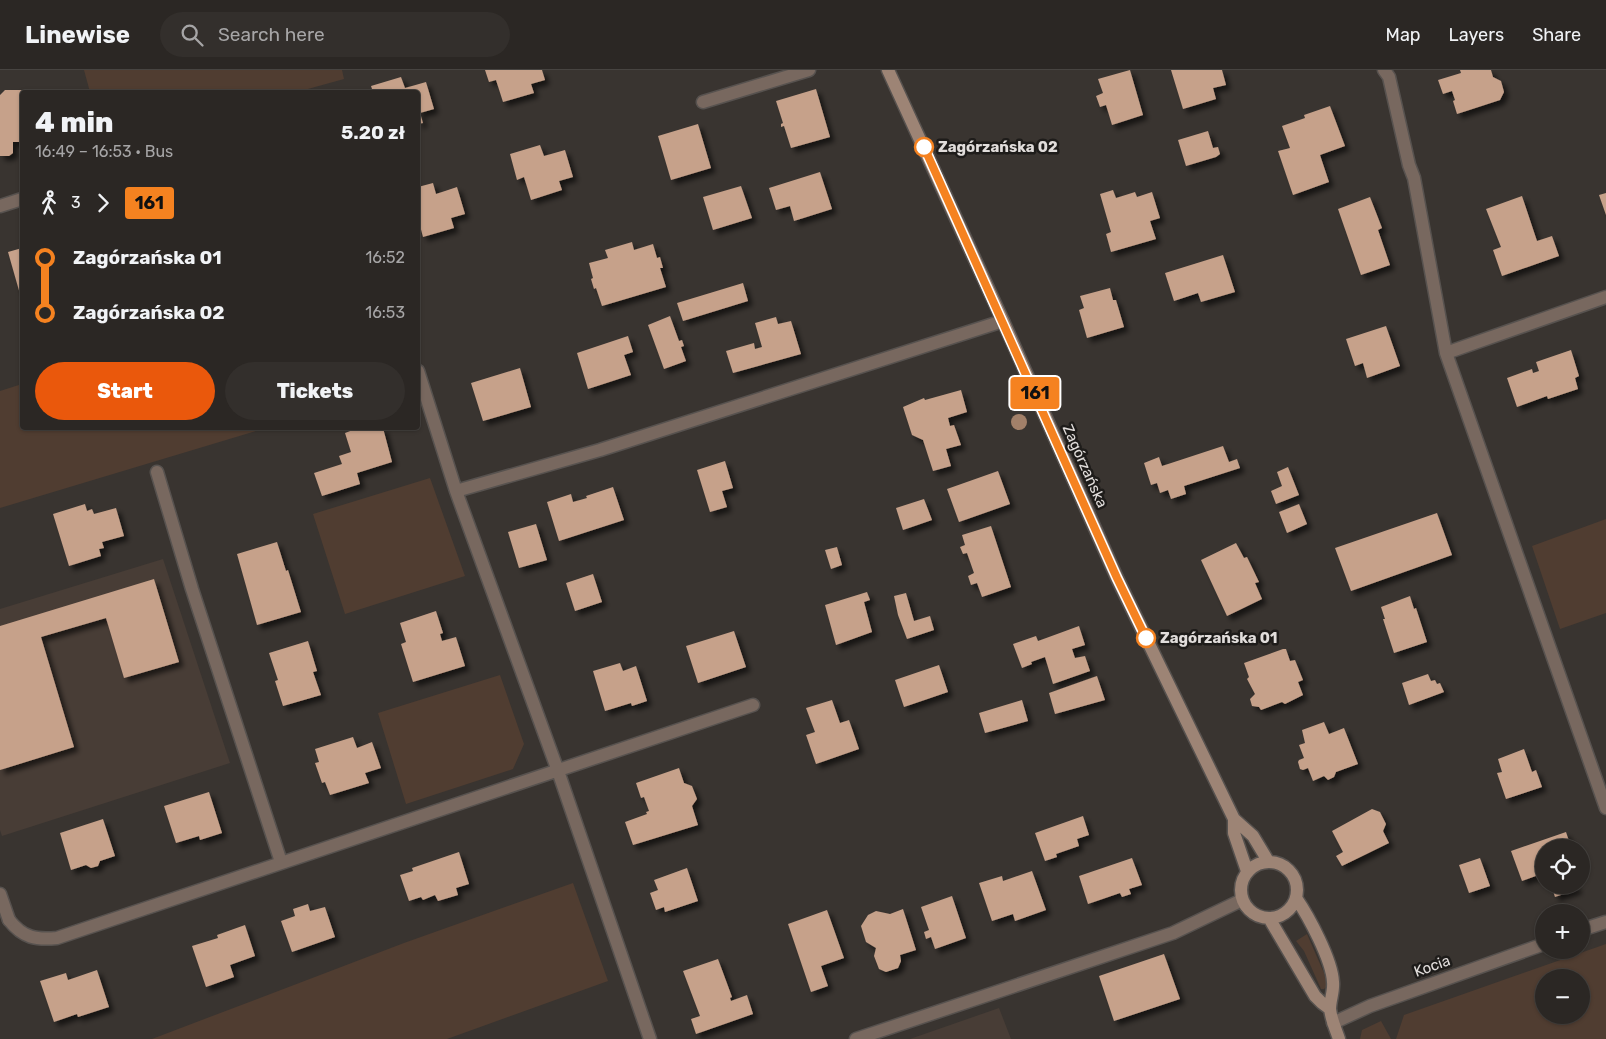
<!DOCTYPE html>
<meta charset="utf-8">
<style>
:root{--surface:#2b2724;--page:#332f2c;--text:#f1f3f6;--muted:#a6a5a6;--line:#474441;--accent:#ea580c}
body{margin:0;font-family:Rubik,sans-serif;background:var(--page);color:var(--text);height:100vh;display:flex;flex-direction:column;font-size:19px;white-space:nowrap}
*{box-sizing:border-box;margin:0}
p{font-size:16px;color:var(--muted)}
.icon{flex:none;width:28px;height:28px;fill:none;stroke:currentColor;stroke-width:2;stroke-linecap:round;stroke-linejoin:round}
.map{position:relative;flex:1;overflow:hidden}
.side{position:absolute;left:20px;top:20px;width:400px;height:340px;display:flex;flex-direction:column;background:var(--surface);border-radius:5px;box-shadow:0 1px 4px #0004,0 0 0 1px var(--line)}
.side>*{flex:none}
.badge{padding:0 10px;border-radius:4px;font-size:18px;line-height:32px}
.fabs{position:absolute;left:1535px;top:769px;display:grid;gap:10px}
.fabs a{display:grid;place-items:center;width:55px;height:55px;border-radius:50%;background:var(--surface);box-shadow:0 1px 4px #0004,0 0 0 1px var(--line);font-size:25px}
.map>.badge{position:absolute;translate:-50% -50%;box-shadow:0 0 0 2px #fff}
.legs{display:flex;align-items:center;gap:8px;height:55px;padding:0 15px;font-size:16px}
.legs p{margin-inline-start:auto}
.head{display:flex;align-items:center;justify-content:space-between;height:85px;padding:0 15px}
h1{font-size:28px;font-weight:800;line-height:38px}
.cta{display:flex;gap:10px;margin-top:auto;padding:10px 15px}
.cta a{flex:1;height:58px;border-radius:30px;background:var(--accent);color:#fff;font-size:20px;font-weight:800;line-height:58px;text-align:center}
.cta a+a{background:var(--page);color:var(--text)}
ul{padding:0 15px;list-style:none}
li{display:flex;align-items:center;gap:18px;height:55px;font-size:19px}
li i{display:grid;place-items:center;width:8px;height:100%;margin:0 6px;background:currentColor}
li i::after{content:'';width:12px;height:12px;margin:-6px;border:4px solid;border-radius:50%;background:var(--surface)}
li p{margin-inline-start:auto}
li:first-child i{background:linear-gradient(#0000 50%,currentColor 0)}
li:last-child i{background:linear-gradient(currentColor 50%,#0000 0)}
header{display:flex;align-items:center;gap:30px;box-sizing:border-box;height:70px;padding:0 25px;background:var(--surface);border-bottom:1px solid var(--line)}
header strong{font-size:24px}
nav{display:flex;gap:28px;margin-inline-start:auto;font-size:18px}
.search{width:350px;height:45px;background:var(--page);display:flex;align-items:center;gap:12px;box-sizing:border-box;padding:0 18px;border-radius:28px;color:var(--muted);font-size:19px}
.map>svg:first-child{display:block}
.built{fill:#483d36}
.green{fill:#503d31;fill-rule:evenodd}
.building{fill:#c6a18a;filter:url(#shadow)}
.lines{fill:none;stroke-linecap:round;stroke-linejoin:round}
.lane-casing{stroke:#57524f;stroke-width:15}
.street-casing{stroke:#57524f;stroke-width:15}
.secondary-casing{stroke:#57524f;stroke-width:15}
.lane{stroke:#78685f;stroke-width:12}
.street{stroke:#78685f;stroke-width:12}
.secondary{stroke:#9d8475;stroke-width:12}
.tree{fill:#a28069}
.line-1-casing{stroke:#fff;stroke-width:11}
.line-1{stroke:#f58220;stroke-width:8}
.stop-1-dot{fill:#fff;stroke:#f58220;stroke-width:2.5}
.labels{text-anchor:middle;stroke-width:5;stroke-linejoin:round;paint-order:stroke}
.stop-label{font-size:15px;font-weight:bold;fill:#e1dddb;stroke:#1e1c1a;text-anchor:start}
.street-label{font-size:15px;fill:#e1dddb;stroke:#1e1c1a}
</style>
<header>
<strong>Linewise</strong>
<div class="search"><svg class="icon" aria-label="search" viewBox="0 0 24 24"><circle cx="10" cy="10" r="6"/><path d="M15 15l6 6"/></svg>Search here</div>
<nav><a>Map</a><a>Layers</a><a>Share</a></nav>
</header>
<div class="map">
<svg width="1606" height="969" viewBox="0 0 1606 969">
<defs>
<filter id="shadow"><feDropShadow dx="4.5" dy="4.5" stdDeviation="2.5" flood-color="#0009"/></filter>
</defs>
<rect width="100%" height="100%" fill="#393430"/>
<path class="built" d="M163 489 230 693 2 766 0 760V539Z
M999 938 1011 969H910Z"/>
<path class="green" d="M84 0H342L344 9 297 22H90Z
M22 314V358H266L0 438V321Z
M430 408 465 506 345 544 313 444Z
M1606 449V543L1560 559 1532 476Z
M500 605 524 674 513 699 406 734 378 643Z
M573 813 608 911 447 969H152L404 873Z
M1307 864 1324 903 1327 916 1324 919H1321L1304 881 1296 871Z
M1606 874V969H1396L1404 945ZM1544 908H1581V945H1544Z
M1381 951 1391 969H1360L1362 960Z"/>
<path class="building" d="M485 0H542L545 10 531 14 534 23 503 32 496 10 489 12Z
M1130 0 1143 45 1112 55 1106 35 1100 37 1096 26 1103 23 1098 9Z
M1171 0H1222L1226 15 1213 18 1216 29 1183 39Z
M1460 0H1491L1493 7 1501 11 1504 22 1500 30 1457 44 1453 31 1455 30 1452 21 1443 24 1438 10 1461 3Z
M401 7 405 18 426 12 434 39 420 43 423 53 418 54V22H373L371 16Z
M816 19 830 67 791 78 784 56 781 57V54L783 53 776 31Z
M5 20H21L24 22H22V72H13V83L9 86H0V25Z
M1330 36 1345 76 1320 85 1329 112 1293 125 1278 81 1290 78 1282 56 1305 48 1304 45Z
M698 54 711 98 671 110 658 66Z
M1208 61 1213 78 1218 77 1220 84 1216 87 1186 96 1178 70Z
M540 75 544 86 565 80 573 107 559 111 562 120 531 130 524 107 517 110 510 84Z
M820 102 832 139 794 151 790 136 776 140 769 118Z
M433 113 436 124 457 117 465 144 451 148 454 158 423 167 418 148V117Z
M741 116 752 148 713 160 703 127Z
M1113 120 1116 128 1135 122 1137 127 1152 122 1160 148 1150 151 1156 169 1111 182 1106 164 1111 162 1100 124Z
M1606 123V145L1599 125Z
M1522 126 1537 171 1552 166 1559 186 1502 206 1493 180 1501 177 1486 139Z
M1370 127 1382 158 1378 160 1390 195 1361 205 1338 139Z
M632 172 634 180 653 174 657 188 660 187 663 198H660L666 217 602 236 596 218 594 219 591 209 593 208 589 193 608 188 605 180Z
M22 178V231L8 182Z
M1223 185 1235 222 1201 232 1198 223 1174 231 1165 203Z
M743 213 748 231 683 251 677 233Z
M1110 218 1113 230H1116L1124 257 1087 268 1079 240 1084 238 1080 226Z
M670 246 679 271 682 270 684 276 681 277 686 291 664 299 648 255Z
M776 247 778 254 791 251 801 284 733 303 726 281 754 273 755 279 762 277 755 253Z
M1386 256 1400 296 1367 308 1363 293 1355 296 1346 269Z
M628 266 633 282 624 285 631 305 588 319 577 283Z
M1571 280 1579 306 1575 308 1578 319 1548 329 1547 326 1517 337 1507 308 1532 299 1533 303 1539 301 1536 292Z
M520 298 531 337 483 351 471 313Z
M961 320 967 342 948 348 950 356 954 355 961 375 946 379 951 396 933 401 923 370 912 365 903 337 924 328 925 330Z
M358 358H383L392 392 357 403 360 414 322 426 314 403 342 394 339 386 351 382 345 363Z
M1223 376 1229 392 1237 389 1240 398 1184 416 1186 424 1171 429 1168 420 1160 423 1157 413 1151 415 1144 393 1159 387 1162 396Z
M725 391 733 418 722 421 727 437 710 442 697 400Z
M1288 397 1299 425 1276 434 1271 421 1282 416 1277 402Z
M998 401 1010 434 959 452 947 419Z
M613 417 624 450 559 471 547 432 571 424 573 432 587 428 586 426Z
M924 429 932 450 903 460 896 438Z
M85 434 87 441 92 439 94 444 116 438 124 466 102 472 104 478 99 479 101 486 69 496 53 444Z
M1299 434 1307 454 1287 463 1279 442Z
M1437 443 1452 485 1351 521 1335 478Z
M536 454 547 490 519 498 508 462Z
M991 456 1011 517 982 527 977 513 971 515 968 506 974 503 967 483 963 484 960 477 965 475 962 465Z
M277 472 286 501 288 500 301 542 257 555 237 484Z
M1236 473 1244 488 1247 487 1259 512 1255 513 1262 529 1227 546 1201 490Z
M837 477 842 495 831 499 825 480Z
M593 504 602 532 575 541 566 513Z
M154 509 179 592 124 608 106 548 41 567 74 677 0 700V556Z
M867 522 870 530 864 532 872 562 836 575 825 535Z
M906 523 914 551 930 546 934 560 907 569 898 545 894 526Z
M1410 526 1414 539 1416 538 1427 572 1394 583 1383 549H1385L1381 537Z
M436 541 443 563 440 564 442 571 456 567 465 596 413 612 401 574 406 572 400 553Z
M1079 556 1085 575 1072 579 1075 588 1085 586 1090 601 1053 614 1045 587 1031 592 1032 594 1022 598 1013 574 1036 566 1038 571Z
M734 561 746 597 698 613 686 576Z
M308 571 317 601 313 602 321 625 283 636 275 611 278 610 269 583Z
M1283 579H1286L1290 591 1295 590 1303 610 1298 612 1303 625 1285 634 1282 632 1261 640 1259 637 1252 636 1250 629 1255 624 1247 609 1249 607 1244 593Z
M620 593 623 601 636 596 647 631 632 636 631 633 605 641 593 601Z
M939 595 948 622 904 637 895 610Z
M1428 604 1431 611 1435 610 1437 614 1440 613 1444 622 1409 635 1402 613Z
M1097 606 1105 630 1055 644 1049 623Z
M832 630 840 653 849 650 859 679 816 694 806 665 815 662 806 638Z
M1022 630 1028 651 985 663 979 643Z
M1324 652 1329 664 1344 658 1358 694 1336 702 1334 707 1328 710 1324 706 1313 711 1308 698 1303 700 1300 699 1298 692 1299 690 1304 688 1299 675 1305 673 1302 660Z
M353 667 357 678 372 672 381 698 365 703 369 713 330 725 325 712 322 713 315 693 319 692 315 679Z
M1524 679 1532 702 1536 700 1542 717 1506 729 1497 703 1502 702 1498 689Z
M679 698 684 713 692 716 697 729 692 736 698 755 633 775 625 752 647 744 646 742 649 741 644 727 641 728 636 713Z
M209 722 222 763 200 770 199 766 176 773 164 736Z
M1372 739 1380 742 1386 754 1383 761 1389 773 1342 796 1336 786 1343 782 1332 761Z
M1083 746 1089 765 1077 769 1079 776 1056 784 1057 787 1045 791 1035 763Z
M103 749 115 786 100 791 98 796 91 798 86 795 71 800 60 763Z
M1566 762 1570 774H1575L1576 778H1544V803L1522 811 1511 781Z
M459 782 469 814 456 818 458 825 438 831 435 825 423 830 421 827 409 831 400 805 413 801 412 798Z
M1132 788 1142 815 1129 819 1131 824 1122 827 1120 823 1088 834 1079 806Z
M1480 788 1490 816 1469 823 1459 795Z
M687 798 698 831 665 842 664 837 656 840 650 823 658 820 654 810Z
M1032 801 1046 840 1015 851 1013 844 992 851 979 813 1002 806 1003 811Z
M1551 815H1576L1578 819 1555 827Z
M952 826 966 868 935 879 931 867 926 869 924 862 929 860 921 837Z
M308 834 310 841 325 837 335 867 292 882 281 851 295 846 293 839Z
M903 839 916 880 900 885 901 891 898 898 886 902 879 899 874 886 876 878 866 872 861 856 868 845 876 841 890 844Z
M827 840 844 888 821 896 828 916 811 922 788 854Z
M245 855 255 886 230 895 234 907 206 917 192 876 218 868 217 865Z
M1164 884 1180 929 1114 951 1099 906Z
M718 889 732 927 730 928 731 931 747 925 753 944 696 964 691 949 700 946 683 901Z
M97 900 109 937 78 947 77 944 54 952 40 911 66 903 68 910Z"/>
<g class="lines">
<g class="lane-casing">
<path id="lane" d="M1384 0 1389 7 1409 95 1414 108 1446 283 1606 738
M703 32 809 0
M0 136 22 129
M1446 283 1606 227
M418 301 456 421 558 701 650 969
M157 402 192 519 281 792
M456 421 600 380 1003 251
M9 850C23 868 36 870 57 868L753 635
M856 969 1173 863 1242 830"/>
</g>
<g class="street-casing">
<path id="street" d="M0 824 9 850
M1581 860 1606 852
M1333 953 1370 936 1544 874"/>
</g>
<g class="secondary-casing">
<path id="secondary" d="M888 0 1003 251 1117 508 1234 749V763L1247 801
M1234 749 1253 766 1268 791
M1241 820a28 28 0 1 1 56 0a28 28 0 1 1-56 0Z
M1296 828C1309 847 1332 890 1333 912 1334 921 1330 930 1330 939 1331 949 1336 960 1339 969
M1269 848 1315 926 1322 933 1330 939"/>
</g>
<use href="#lane" class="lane"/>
<use href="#street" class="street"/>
<use href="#secondary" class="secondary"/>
</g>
<circle class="tree" cx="1019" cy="352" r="8"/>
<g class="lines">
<g class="line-1-casing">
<path id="line-1" d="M924 77 1117 508 1146 568"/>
</g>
<use href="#line-1" class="line-1"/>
</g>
<g class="stop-1-dot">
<circle cx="924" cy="77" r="9"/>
<circle cx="1146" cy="568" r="9"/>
</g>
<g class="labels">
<g class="stop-label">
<text x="938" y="82">Zagórzańska 02</text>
<text x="1160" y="573">Zagórzańska 01</text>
</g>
<g class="street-label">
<text transform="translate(1085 396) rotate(66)" y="5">Zagórzańska</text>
<text transform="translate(1432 896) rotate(-20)" y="5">Kocia</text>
</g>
</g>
</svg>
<div class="fabs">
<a><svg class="icon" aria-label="locate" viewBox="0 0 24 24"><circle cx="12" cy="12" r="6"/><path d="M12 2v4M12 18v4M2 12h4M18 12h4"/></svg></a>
<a>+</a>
<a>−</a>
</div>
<b class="badge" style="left:1035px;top:323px;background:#f58220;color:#111">161</b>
<section class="side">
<div class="head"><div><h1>4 min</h1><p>16:49 – 16:53 · Bus</p></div><b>5.20 zł</b></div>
<div class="legs"><svg class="icon" aria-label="walk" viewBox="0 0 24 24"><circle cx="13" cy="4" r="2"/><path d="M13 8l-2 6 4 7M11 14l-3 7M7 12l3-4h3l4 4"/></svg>3<svg class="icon" aria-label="forward" viewBox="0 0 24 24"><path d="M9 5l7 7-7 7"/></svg><b class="badge" style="background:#f58220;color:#111">161</b></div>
<ul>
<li><i style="color:#f58220"></i><b>Zagórzańska 01</b><p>16:52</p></li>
<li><i style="color:#f58220"></i><b>Zagórzańska 02</b><p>16:53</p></li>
</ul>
<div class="cta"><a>Start</a><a>Tickets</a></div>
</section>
</div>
